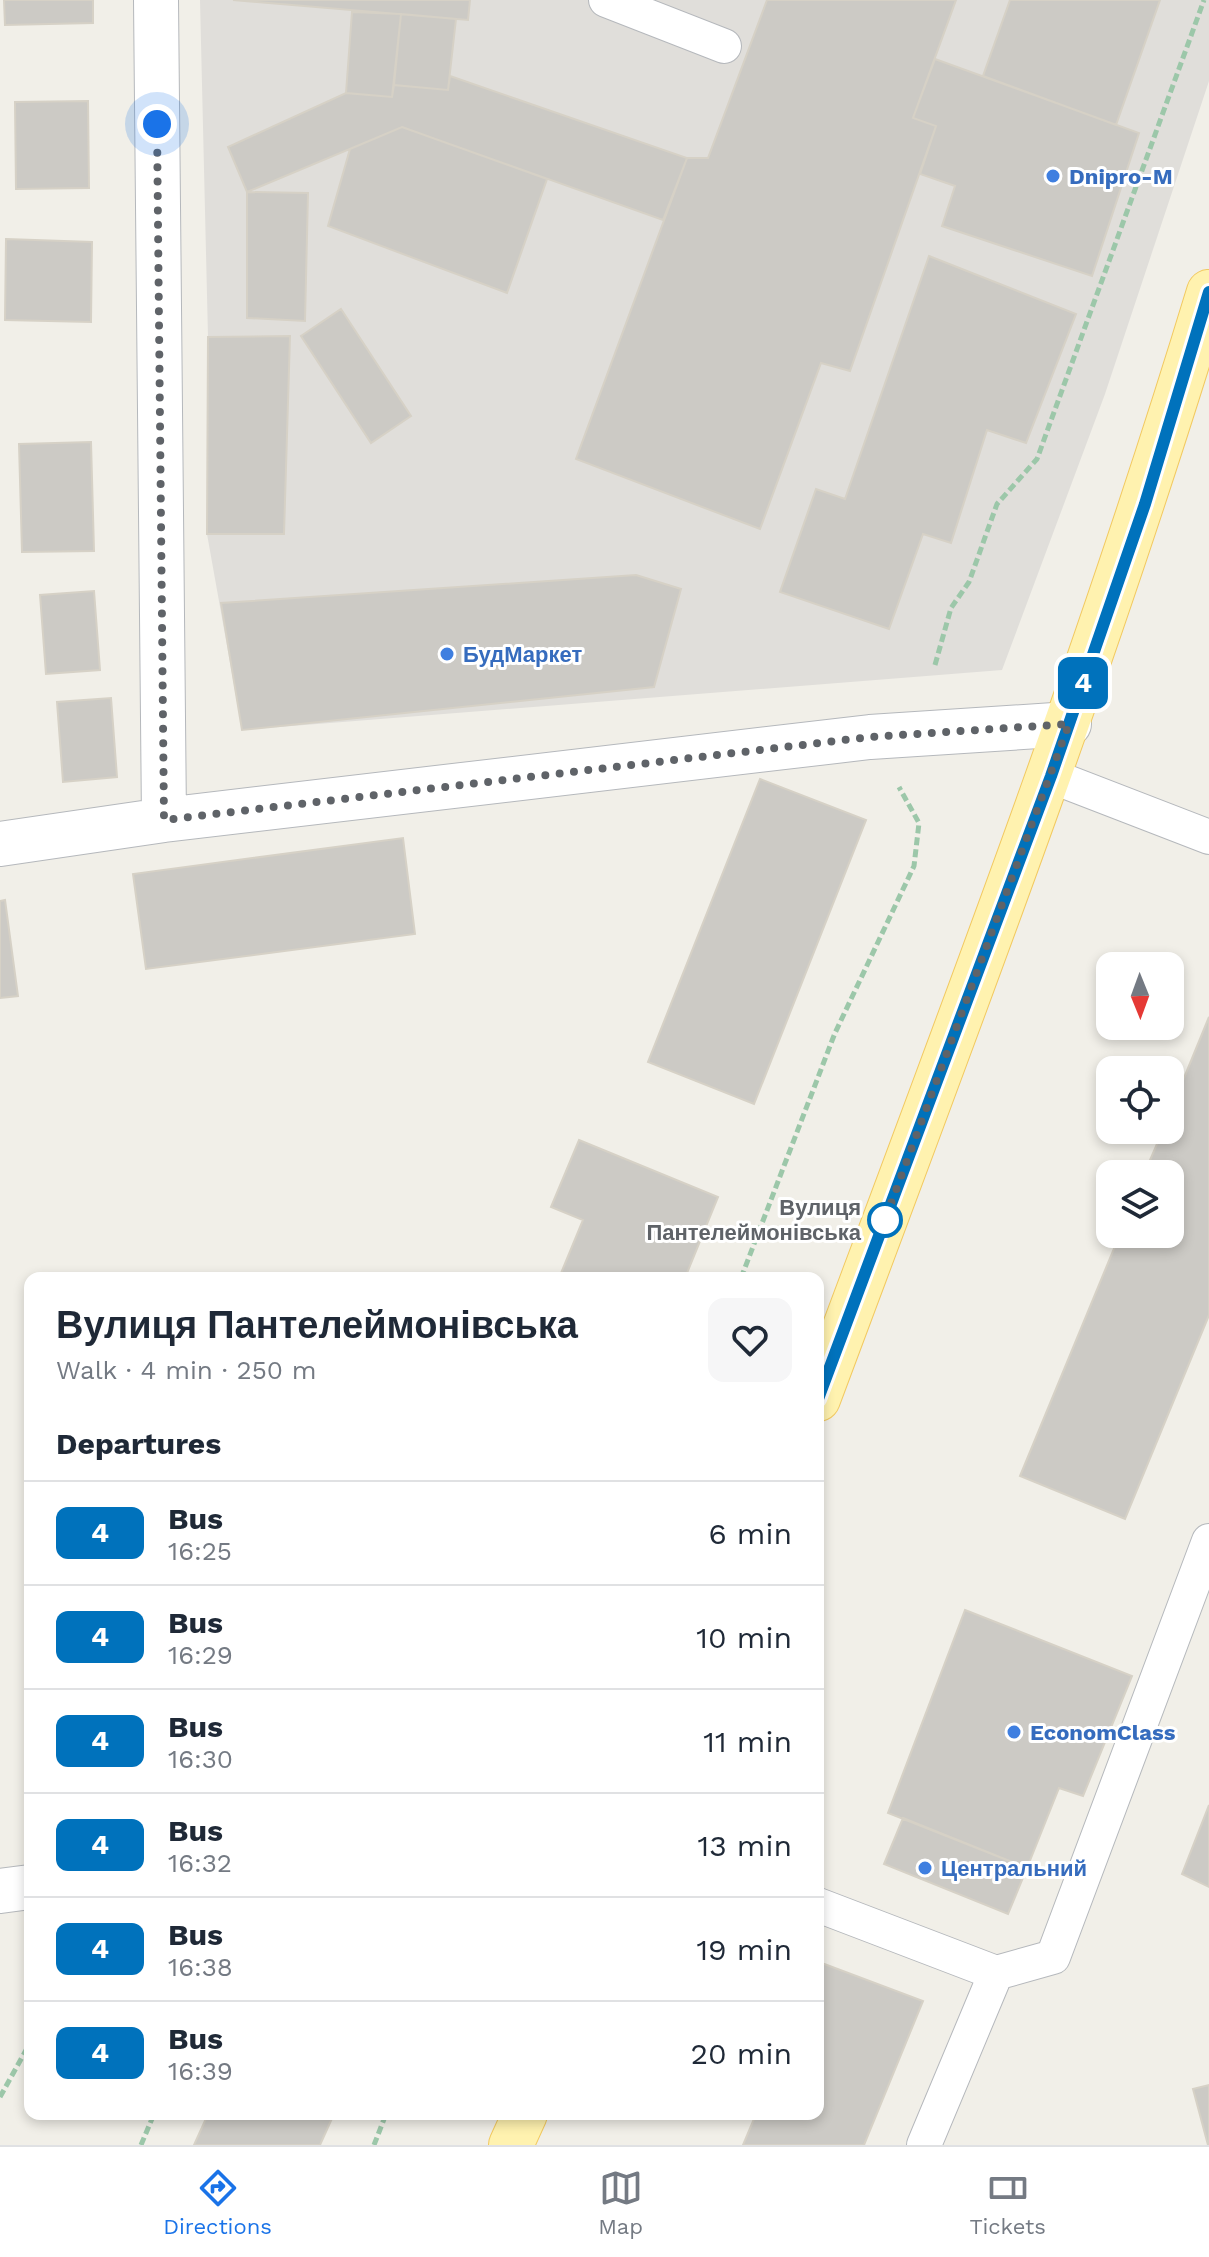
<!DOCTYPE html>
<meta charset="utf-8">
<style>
:root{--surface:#fff;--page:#f6f6f7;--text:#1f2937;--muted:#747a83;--line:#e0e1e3;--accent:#1a73e8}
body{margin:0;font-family:"Work Sans",sans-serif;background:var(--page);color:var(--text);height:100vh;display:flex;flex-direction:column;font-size:30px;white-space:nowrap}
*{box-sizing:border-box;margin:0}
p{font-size:26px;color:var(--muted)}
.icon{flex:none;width:44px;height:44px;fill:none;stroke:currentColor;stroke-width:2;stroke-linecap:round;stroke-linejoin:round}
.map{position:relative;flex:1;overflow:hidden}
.side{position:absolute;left:24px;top:1272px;width:800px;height:848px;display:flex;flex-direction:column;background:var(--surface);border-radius:16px;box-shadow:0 4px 12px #0003}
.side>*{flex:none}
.badge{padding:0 16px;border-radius:12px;font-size:28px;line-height:52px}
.needle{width:52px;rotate:179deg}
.controls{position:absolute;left:1096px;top:952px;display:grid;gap:16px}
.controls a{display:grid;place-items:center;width:88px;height:88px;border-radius:16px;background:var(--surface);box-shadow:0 4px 12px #0003;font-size:40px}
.you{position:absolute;width:40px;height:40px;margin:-20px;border:6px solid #fff;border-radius:50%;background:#1a73e8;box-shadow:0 0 0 12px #1a73e833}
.map>.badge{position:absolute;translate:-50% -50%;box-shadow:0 0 0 4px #fff}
h2{padding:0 32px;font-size:30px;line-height:72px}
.round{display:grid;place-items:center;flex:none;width:84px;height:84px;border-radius:16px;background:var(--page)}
.overview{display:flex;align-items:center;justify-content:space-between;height:136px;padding:0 32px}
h1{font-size:38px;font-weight:800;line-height:60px}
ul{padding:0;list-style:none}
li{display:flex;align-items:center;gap:24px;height:104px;padding:0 32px;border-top:2px solid var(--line)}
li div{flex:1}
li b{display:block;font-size:30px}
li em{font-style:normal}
li .badge{min-width:88px;font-weight:700;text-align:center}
.menu{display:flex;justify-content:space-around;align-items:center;height:112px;border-top:2px solid var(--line);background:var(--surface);font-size:22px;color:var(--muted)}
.menu a{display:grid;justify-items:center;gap:4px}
.menu .on{color:var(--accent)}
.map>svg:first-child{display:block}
.industrial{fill:#e0deda}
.building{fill:#cccac5;stroke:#d6d1c6;stroke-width:2}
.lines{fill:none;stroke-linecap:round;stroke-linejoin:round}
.service-casing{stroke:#b5b8bc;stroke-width:36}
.minor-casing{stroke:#b5b8bc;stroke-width:46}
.primary-casing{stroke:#f2c960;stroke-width:46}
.path{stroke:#9cc7a9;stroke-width:5;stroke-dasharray:8 4;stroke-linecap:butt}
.service{stroke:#fff;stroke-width:34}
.minor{stroke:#fff;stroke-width:44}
.primary{stroke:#fff2af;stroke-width:44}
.line-casing{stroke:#fff;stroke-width:18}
.line{stroke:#0072bc;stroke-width:12}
.walk{stroke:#5f6368;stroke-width:8;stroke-dasharray:0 14.4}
.shop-dot{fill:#3f7fe0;stroke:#fff;stroke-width:3}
.stop-dot{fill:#fff;stroke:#0072bc;stroke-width:4}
.labels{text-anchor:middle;stroke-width:6;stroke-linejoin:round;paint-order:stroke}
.shop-label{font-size:22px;font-weight:bold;fill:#366cbe;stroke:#fff;text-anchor:start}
.stop-label{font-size:22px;font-weight:bold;fill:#5f6368;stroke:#fff;text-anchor:end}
</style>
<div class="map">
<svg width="1209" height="2145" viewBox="0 0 1209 2145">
<rect width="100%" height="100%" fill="#f1efe8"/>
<path class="industrial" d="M200 0H1209V81L1105 394 1002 670 242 730 207 534 208 337Z"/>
<path class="building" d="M4 0H93V23L5 25Z
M233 0H470L468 20Z
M767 0H956L913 118 936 126 850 371 821 363 760 529 576 459 687 158H708Z
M1010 0H1160L1116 125 983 76Z
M352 12 401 14 392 97 346 93Z
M401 14 456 19 448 90 394 85Z
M935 59 1139 133 1092 276 942 226 955 186 920 174 936 126 913 118Z
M450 76 687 158 663 220 402 127 247 192 228 147 346 93 392 97 394 85 448 90Z
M88 101 89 188 16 189 15 102Z
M402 127 547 179 507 293 328 226 350 149Z
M247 192 308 193 305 321 247 318Z
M6 239 92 242 91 322 5 320Z
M929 256 1076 314 1026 443 987 430 951 543 923 534 889 629 780 592 816 489 845 499Z
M341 309 411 416 371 443 301 336Z
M290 336 284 534H207L208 337Z
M91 442 94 551 22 552 19 444Z
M636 575 681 589 654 687 242 730 221 603Z
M94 591 100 670 46 674 40 595Z
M111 698 117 777 63 782 57 702Z
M760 779 866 820 754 1104 648 1062Z
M403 838 415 934 146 969 133 874Z
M5 900 18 996 0 998V901Z
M1209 1017V1315L1125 1519 1020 1476 1120 1234H1170V1174H1144L1163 1130H1170V1112Z
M579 1140 718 1197 685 1278H559L583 1220 551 1207Z
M965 1610 1132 1676 1083 1796 1059 1788 1027 1868 888 1813Z
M1209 1805V1887L1182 1874Z
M903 1818 1027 1868 1008 1914 884 1864Z
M819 1962 923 2001 864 2145H743L756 2114H818Z
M1209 2085V2145H1208L1193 2089Z
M208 2114H334L320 2145H194Z"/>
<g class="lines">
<g class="service-casing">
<path id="service" d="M606 0 724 46
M1051 776 1209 837
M818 1905 996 1973 1053 1957 1209 1541
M924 2145 996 1973"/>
</g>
<g class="minor-casing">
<path id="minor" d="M156 0 164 820
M0 844 164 820 870 737 1069 724
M0 1891 30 1887"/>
</g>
<g class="primary-casing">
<path id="primary" d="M818 1399C955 1032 1095 667 1209 292
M511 2145 525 2114"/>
</g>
<path class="path" d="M935 665 951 608 969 582 997 504 1037 459 1204 0
M741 1278 835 1033 914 866 919 823 899 787
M0 2097 30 2043
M141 2145 154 2114
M374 2145 386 2114"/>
<use href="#service" class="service"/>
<use href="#minor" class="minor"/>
<use href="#primary" class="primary"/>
</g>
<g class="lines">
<g class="line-casing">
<path id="line" d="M818 1399 1051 776 1145 504 1209 292"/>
</g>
<use href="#line" class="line"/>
<path class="walk" d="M157 124 164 820 870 737 1069 724 885 1220"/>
</g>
<g class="shop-dot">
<circle cx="1053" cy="176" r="8"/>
<circle cx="447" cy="654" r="8"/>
<circle cx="1014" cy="1732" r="8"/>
<circle cx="925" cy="1868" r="8"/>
</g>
<circle class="stop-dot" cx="885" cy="1220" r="16"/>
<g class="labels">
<g class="shop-label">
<text x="1069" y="184">Dnipro-M</text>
<text x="463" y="662">БудМаркет</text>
<text x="1030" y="1740">EconomClass</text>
<text x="941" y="1876">Центральний</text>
</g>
<g class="stop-label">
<text x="861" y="1215">Вулиця<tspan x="861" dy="25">Пантелеймонівська</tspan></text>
</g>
</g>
</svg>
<div class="controls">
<a><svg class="needle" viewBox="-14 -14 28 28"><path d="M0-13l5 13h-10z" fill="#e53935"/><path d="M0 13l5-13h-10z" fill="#747a83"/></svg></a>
<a><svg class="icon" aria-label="locate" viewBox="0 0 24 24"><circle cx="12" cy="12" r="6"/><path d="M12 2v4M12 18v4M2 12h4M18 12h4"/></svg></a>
<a><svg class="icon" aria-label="layers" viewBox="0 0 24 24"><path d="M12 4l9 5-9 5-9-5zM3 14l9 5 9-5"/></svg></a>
</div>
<div class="you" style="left:157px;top:124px"></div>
<b class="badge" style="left:1083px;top:683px;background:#0072bc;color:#fff">4</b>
<section class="side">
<div class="overview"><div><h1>Вулиця Пантелеймонівська</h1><p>Walk · 4 min · 250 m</p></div><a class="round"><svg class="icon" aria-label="heart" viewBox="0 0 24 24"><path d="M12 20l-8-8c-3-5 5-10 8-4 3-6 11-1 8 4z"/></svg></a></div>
<h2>Departures</h2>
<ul>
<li><span class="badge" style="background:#0072bc;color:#fff">4</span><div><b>Bus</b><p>16:25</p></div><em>6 min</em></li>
<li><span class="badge" style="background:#0072bc;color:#fff">4</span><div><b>Bus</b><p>16:29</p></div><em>10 min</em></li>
<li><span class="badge" style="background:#0072bc;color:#fff">4</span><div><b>Bus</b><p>16:30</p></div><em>11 min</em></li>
<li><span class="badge" style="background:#0072bc;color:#fff">4</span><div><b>Bus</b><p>16:32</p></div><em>13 min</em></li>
<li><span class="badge" style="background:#0072bc;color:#fff">4</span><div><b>Bus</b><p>16:38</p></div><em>19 min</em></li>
<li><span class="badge" style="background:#0072bc;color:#fff">4</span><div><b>Bus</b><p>16:39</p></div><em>20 min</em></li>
</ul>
</section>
</div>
<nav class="menu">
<a class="on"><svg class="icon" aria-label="directions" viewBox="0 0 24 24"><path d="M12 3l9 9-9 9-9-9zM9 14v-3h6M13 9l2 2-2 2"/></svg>Directions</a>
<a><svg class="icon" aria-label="map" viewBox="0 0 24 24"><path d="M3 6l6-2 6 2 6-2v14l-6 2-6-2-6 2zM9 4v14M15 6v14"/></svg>Map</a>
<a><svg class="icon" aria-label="tickets" viewBox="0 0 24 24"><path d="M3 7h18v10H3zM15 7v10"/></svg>Tickets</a>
</nav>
